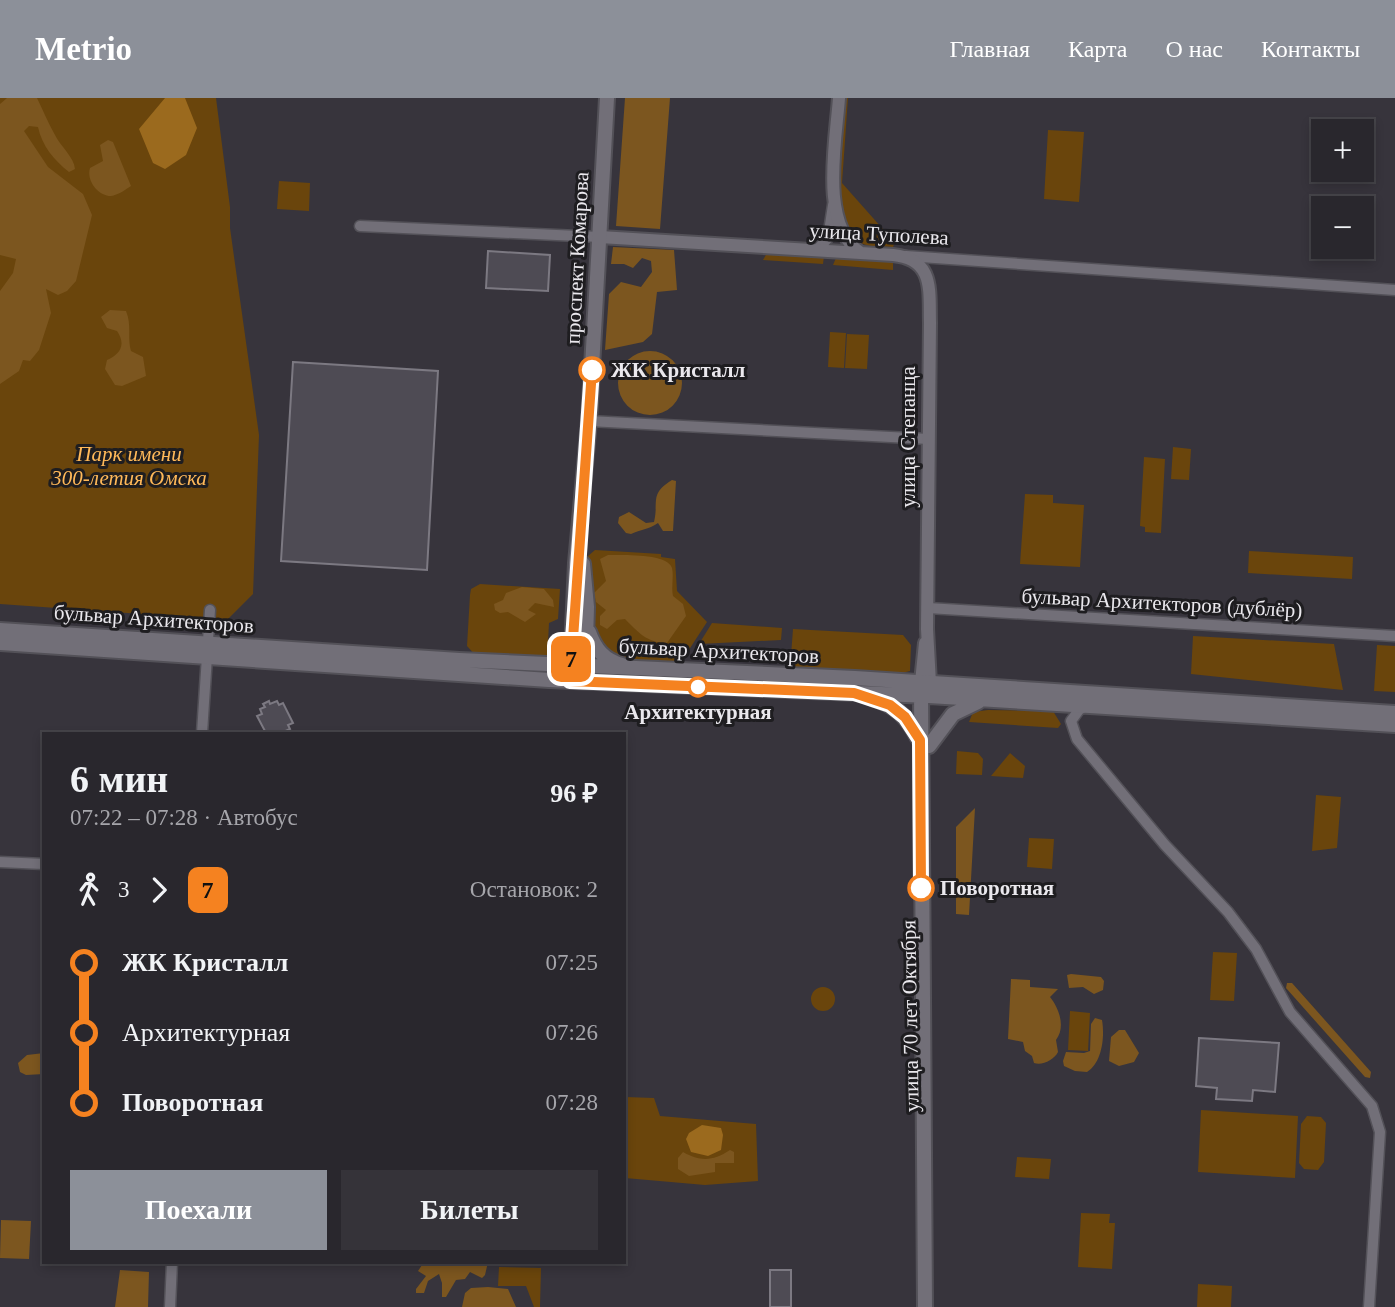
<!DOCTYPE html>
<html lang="ru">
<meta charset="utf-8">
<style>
:root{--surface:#29272d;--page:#353339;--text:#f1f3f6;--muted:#a5a5aa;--line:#454449;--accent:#8c9099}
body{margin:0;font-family:"Times New Roman",serif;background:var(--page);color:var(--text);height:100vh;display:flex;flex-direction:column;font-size:26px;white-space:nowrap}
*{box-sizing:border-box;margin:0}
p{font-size:23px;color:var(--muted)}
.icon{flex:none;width:38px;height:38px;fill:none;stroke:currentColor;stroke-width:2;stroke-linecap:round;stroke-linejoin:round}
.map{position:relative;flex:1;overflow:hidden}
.panel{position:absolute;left:42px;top:634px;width:584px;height:532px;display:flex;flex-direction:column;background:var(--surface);border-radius:0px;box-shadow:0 4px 10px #0003,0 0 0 2px var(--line)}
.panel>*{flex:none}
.badge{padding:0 14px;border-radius:10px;font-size:24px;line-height:46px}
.tools{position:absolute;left:1311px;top:21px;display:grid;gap:14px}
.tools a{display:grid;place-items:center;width:63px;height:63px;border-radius:0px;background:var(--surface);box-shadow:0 4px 10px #0003,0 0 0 2px var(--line);font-size:35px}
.map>.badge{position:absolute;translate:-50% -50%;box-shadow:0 0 0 4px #fff}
.legs{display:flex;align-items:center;gap:10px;height:77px;padding:0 28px;font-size:23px}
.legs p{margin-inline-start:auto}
.summary{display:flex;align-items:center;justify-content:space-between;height:119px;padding:0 28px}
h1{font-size:38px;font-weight:800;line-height:52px}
.cta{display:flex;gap:14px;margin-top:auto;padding:14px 28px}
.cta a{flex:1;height:80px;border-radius:0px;background:var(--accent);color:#fff;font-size:28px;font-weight:800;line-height:80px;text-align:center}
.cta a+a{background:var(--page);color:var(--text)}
ul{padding:0 28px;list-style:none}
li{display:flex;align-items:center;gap:24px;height:70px;font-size:26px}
li i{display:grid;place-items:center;width:10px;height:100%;margin:0 9px;background:currentColor}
li i::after{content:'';width:18px;height:18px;margin:-9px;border:5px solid;border-radius:50%;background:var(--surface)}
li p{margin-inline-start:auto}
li:first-child i{background:linear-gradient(#0000 50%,currentColor 0)}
li:last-child i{background:linear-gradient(currentColor 50%,#0000 0)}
header{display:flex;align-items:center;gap:42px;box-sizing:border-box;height:98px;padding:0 35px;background:var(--accent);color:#fff}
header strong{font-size:33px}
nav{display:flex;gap:38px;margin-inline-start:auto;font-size:24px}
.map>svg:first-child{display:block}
.green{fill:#6a450c}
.forest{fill:#7c561f}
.water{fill:#9b6a1e}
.building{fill:#4e4b54;stroke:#7c7982;stroke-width:2}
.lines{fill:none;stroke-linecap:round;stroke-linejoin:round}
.minor-casing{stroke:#535158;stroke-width:13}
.tertiary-casing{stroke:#535158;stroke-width:16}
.secondary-casing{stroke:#535158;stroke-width:18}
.minor{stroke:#726f78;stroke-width:10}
.tertiary{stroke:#726f78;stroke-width:12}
.secondary{stroke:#726f78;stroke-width:14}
.line-1-casing{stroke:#fff;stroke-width:16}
.line-1{stroke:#f58220;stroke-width:10}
.stop-1-dot{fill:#fff;stroke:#f58220;stroke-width:3.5}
.labels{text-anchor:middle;stroke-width:6;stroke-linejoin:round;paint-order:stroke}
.street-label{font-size:21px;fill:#eae8ed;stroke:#1e1d20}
.stop-label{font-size:21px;font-weight:bold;fill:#eae8ed;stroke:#1e1d20;text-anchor:start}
.park-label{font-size:21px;font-style:italic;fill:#ffb959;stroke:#1e1d20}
</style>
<header>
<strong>Metrio</strong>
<nav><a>Главная</a><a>Карта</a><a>О нас</a><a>Контакты</a></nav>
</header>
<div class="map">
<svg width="1395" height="1209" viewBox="0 0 1395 1209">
<rect width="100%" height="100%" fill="#37343c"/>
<path class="green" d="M0 0H216L230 109V130L259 337 253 496 227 522 0 506Z
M843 0H848L842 85 889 138 897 139 893 149C883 148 870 150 861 145 826 126 841 33 843 0Z
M1048 32 1084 34 1079 104 1044 101Z
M279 83 310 85 309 113 277 111Z
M767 155 824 158 823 166 763 162Z
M836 160 893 163V172L833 167Z
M830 234 846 235 844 270 828 269Z
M847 236 869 237 867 271 845 270Z
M1173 349 1191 351 1189 382 1171 381Z
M1144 359 1165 361 1161 435 1145 434V429L1140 428Z
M1025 396 1053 397V405L1084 407 1080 469 1020 466Z
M595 452 661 456V459L675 461 677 493 707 524 681 564 627 562 608 556 596 538 587 463 588 458Z
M1249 453 1353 459 1352 481 1248 475Z
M480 486 560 491 558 521 549 525 547 563 477 559 467 548 470 497 471 491Z
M712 525 782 530 781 542 699 546Z
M793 531 903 537 911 547 910 573 902 575 790 571Z
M1193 538 1334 546 1343 592 1191 576Z
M1377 547 1395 548V594L1374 593Z
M988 612 1053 613 1061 626 1058 630 969 624 973 614Z
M957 653 978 655 983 661 982 677 956 676Z
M1010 655 1025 668 1023 680 991 678Z
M1316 697 1341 699 1337 750 1312 753Z
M1029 740 1054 741 1052 771 1027 769Z
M1213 854 1237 855 1234 903 1210 902Z
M811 901a12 12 0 1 1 24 0a12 12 0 1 1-24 0Z
M1070 913 1090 915 1088 953 1068 952Z
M625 999 654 1000 660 1018 756 1026 758 1083 705 1087 625 1080Z
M1201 1012 1298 1018 1295 1080 1198 1074Z
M1307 1018 1321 1019 1326 1025 1324 1064 1318 1072 1304 1071 1299 1065 1301 1026Z
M1017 1059 1051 1061 1049 1081 1015 1079Z
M1081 1115 1110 1116 1109 1125H1115L1112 1171 1078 1169Z
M499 1169 541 1170 540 1209H534L526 1188H498Z
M1198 1186 1232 1188 1231 1209H1197Z"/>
<path class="forest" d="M7 0H37C43 12 48 25 55 37 61 49 74 59 75 71L69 74C54 62 42 48 38 29L29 28 24 33 48 69 83 96 92 117 76 183 67 193 58 197 46 191 51 215 39 252 30 263 23 262 19 273 0 286V193L13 175 16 161 0 157V6Z
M625 0H670L660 131 616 128Z
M108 42 113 44 131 88C125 92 118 97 111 98 98 98 86 82 90 70L103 63 100 47Z
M613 149 674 152 677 192 657 194 652 236 643 244 605 252 609 196 621 184 641 189 652 174 651 163 642 160 633 170 624 166H611Z
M110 212 126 213C132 227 127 239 131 253L143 259 146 278 122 288 115 287 105 271 107 262C121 256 126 246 117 233L107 230 101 219Z
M618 285a32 32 0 1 1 64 0a32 32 0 1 1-64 0Z
M672 382 676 383 673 433H663L658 425C648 432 641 431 631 436L626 435 618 425 619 419 629 414 646 425 654 424C659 404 649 396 672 382Z
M608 457C621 457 668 455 672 470 674 478 671 489 673 498L683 506 686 518 667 545C647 545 638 534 625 521L617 522 607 531 600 527V518L606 512 596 504 594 495 606 483 600 461Z
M522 489 544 491 553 502 554 509 535 505 528 512 536 516 525 524 508 514 500 515 495 512 494 506 503 502 506 495Z
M975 710 969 817 956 816V729Z
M1071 876 1101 879 1104 883 1103 892 1094 896 1083 889 1069 890 1067 877Z
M1011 881 1030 882V889L1058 891 1050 899C1059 910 1066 929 1056 942L1058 954C1054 962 1042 968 1034 965L1032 958 1025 953 1023 944 1008 941Z
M1287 885H1292L1371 974 1370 980 1365 979 1286 890Z
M1095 920 1102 922C1105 939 1102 965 1087 974L1075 973 1064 968 1063 963 1066 954 1084 955 1090 953 1091 926Z
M1119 932H1125L1139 955 1134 964 1119 968 1109 963 1111 939Z
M44 955V976L26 977 20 974 18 965 27 957Z
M730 1052 734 1054V1065H715V1074L689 1078 678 1071V1060L683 1054C701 1064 713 1063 730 1052Z
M1 1122 31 1123 29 1161 0 1160Z
M424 1164H488L485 1177 482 1180 470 1174 465 1181 456 1182 446 1199H442V1185L439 1176 428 1183 424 1195H416V1191L426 1178 418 1173Z
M120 1172 149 1174 148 1209H115Z
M488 1189 508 1191 516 1209H462L465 1195 471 1190Z"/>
<path class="water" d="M165 0H185L197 30 186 57 165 71 153 65 139 31Z
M702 1027 721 1030 723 1037 721 1052 708 1058 691 1054 686 1041 689 1035Z"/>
<path class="building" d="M488 153 550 157 548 193 486 190Z
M293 264 438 273 427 472 281 463Z
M269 603 270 606 277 603 279 607 283 605 293 625 288 627 290 631 281 635H266L257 618 262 616 260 611 265 609 263 606Z
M1199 940 1279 945 1275 994 1253 992 1252 1003 1216 1001 1217 990 1196 988Z
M770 1172H791V1209H770Z"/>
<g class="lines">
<g class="minor-casing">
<path id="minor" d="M360 128 600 139
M817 152 828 140 833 107
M906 158 1395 192
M589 323 929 341
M928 510 1395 538
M1086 608 1079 612 1071 623 1077 641 1165 747 1228 814 1256 851 1290 914 1372 1008 1380 1034 1369 1209
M202 635 210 512
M0 764 44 766
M170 1209 172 1164"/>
</g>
<g class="tertiary-casing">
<path id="tertiary" d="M839 0C836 43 819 128 861 155
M600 139 893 157C935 161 929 193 930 225L927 531 930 585
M921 584 925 545"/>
</g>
<g class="secondary-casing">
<path id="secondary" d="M583 466 587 509 585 575
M0 532 459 562 855 580 1395 615
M589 534C595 551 604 562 622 567
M0 545 549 582 929 598 1395 627
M571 575 576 465 589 323 607 0
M921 591 925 1209
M872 600C894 606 908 619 918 640
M929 648 953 616 978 604"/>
</g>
<use href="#minor" class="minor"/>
<use href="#tertiary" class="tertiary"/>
<use href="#secondary" class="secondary"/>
</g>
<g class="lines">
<g class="line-1-casing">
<path id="line-1" d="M592 272 570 583 854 595 890 607 905 619 920 642 921 790"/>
</g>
<use href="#line-1" class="line-1"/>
</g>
<g class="stop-1-dot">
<circle cx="592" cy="272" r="12"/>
<circle cx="698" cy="589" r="9"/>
<circle cx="921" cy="790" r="12"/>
</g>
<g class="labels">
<g class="street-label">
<text transform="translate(879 136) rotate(3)" y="7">улица Туполева</text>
<text transform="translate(577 160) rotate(-87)" y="7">проспект Комарова</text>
<text transform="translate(908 339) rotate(-90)" y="7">улица Степанца</text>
<text transform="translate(1162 505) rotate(3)" y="7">бульвар Архитекторов (дублёр)</text>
<text transform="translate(154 521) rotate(4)" y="7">бульвар Архитекторов</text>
<text transform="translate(719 553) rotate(3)" y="7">бульвар Архитекторов</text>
<text transform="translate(910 918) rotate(-91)" y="7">улица 70 лет Октября</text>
</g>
<g class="stop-label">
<text x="611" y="279">ЖК Кристалл</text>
<text x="698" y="621" text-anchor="middle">Архитектурная</text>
<text x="940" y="797">Поворотная</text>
</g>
<g class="park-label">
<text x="129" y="363">Парк имени<tspan x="129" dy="24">300-летия Омска</tspan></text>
</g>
</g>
</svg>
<div class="tools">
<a>+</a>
<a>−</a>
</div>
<b class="badge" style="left:571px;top:561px;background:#f58220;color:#111">7</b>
<section class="panel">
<div class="summary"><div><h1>6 мин</h1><p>07:22 – 07:28 · Автобус</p></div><b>96 ₽</b></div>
<div class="legs"><svg class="icon" aria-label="walk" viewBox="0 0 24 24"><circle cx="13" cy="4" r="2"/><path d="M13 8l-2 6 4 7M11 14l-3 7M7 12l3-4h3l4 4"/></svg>3<svg class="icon" aria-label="forward" viewBox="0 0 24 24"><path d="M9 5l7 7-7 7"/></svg><b class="badge" style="background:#f58220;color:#111">7</b><p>Остановок: 2</p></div>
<ul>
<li><i style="color:#f58220"></i><b>ЖК Кристалл</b><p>07:25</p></li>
<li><i style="color:#f58220"></i><span>Архитектурная</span><p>07:26</p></li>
<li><i style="color:#f58220"></i><b>Поворотная</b><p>07:28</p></li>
</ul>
<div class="cta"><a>Поехали</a><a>Билеты</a></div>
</section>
</div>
